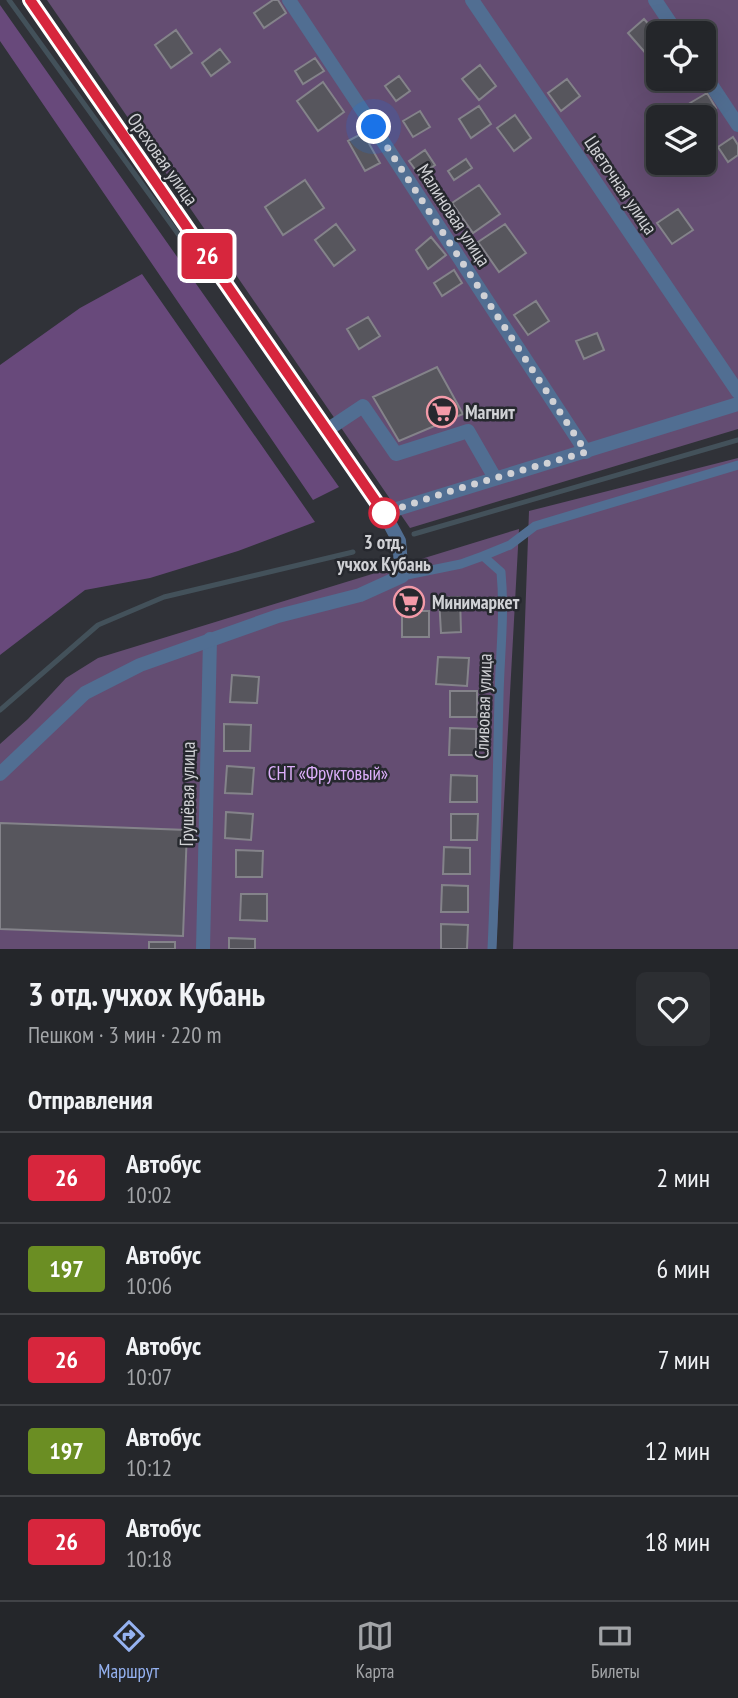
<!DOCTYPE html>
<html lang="ru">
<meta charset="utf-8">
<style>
:root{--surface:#24262a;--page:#2c2e32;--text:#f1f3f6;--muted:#a3a5a8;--line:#414347;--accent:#95b2f1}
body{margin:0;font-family:"PT Sans Narrow",sans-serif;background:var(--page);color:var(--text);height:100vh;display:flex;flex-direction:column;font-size:26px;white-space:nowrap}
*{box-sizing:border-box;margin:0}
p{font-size:23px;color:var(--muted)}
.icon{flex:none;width:38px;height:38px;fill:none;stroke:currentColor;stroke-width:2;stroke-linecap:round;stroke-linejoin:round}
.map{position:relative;height:949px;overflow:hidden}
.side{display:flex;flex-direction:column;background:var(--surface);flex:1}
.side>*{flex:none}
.badge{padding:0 14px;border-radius:5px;font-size:24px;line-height:46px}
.buttons{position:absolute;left:646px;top:21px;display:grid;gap:14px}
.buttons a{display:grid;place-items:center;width:70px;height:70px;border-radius:10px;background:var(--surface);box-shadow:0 7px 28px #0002,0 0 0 2px var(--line);font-size:35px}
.you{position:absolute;width:35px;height:35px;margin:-18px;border:5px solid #fff;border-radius:50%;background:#1a73e8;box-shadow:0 0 0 10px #1a73e833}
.map>.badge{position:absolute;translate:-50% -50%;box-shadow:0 0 0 4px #fff}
h2{padding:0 28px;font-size:26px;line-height:63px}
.round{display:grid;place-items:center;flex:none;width:74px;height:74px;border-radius:10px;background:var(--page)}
.head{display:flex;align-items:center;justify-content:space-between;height:119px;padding:0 28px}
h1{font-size:33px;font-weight:700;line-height:52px}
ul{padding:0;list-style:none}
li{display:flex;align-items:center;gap:21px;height:91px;padding:0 28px;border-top:2px solid var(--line)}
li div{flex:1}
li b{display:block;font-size:26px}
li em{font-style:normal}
li .badge{min-width:77px;font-weight:700;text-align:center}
.tabs{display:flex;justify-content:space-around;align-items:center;height:98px;border-top:2px solid var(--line);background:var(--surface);font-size:19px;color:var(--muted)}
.tabs a{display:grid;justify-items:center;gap:4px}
.tabs .selected{color:var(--accent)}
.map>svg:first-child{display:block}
.green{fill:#644d72;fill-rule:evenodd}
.forest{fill:#68497b}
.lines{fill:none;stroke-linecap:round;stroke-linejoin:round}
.stream{stroke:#43515a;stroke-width:5}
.building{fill:#57565d;stroke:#84838a;stroke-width:2}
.service{stroke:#516e92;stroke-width:9}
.minor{stroke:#516e92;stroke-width:14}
.tertiary{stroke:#516e92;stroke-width:14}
.line-casing{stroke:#fff;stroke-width:16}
.line{stroke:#d7263d;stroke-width:10}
.walk{stroke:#d0d1d5;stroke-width:7;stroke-dasharray:0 12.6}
.stop-dot{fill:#fff;stroke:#d7263d;stroke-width:3.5}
.labels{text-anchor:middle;stroke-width:5;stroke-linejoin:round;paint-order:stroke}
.street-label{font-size:19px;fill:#d0d1d5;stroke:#26282e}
.poi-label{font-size:19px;font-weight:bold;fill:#d0d1d5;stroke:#26282e;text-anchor:start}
.stop-label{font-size:19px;font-weight:bold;fill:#d0d1d5;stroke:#26282e}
.park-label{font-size:19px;fill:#ddaffb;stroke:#26282e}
</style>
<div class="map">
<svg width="738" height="949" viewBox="0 0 738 949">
<rect width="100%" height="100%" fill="#303238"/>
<path class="green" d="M47 0H738V429L410 528ZM658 33H704V79H658ZM658 117H704V163H658Z
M738 458V949H513L529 511Z
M519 529 496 949H0V744L28 719 66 678 98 658Z"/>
<path class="forest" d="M0 5 339 487 313 500 0 41Z
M142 274 315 522 238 551 150 578 85 590 0 655V365L80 308Z"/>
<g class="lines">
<path class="stream" d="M9 0 207 274
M414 534 738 440
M0 710 98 625 164 597 353 552"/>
</g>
<path class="building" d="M273 0H278L286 13 264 28 254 13Z
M644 19 658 35V49L649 57 628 33Z
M176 30 192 53 171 68 155 45Z
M220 49 230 62 211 76 202 63Z
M315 58 324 71 303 84 295 71Z
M480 65 496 86 479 100 462 79Z
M399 76 410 91 396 101 385 86Z
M567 79 580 96 561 111 548 93Z
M323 82 344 112 318 131 297 101Z
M707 93 716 108 698 117 690 103Z
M479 106 491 124 471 138 459 119Z
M420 111 430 127 413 137 403 121Z
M515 115 531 138 514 151 497 128Z
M363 133 380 163 365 171 348 141Z
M733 137 738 145V155L728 162 718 147Z
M425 150 435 165 420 176 409 161Z
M466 159 472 168 454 180 448 171Z
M305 180 324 208 283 235 265 207Z
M479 185 500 214 473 233 452 203Z
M678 209 693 230 672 244 657 223Z
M336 224 355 250 334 266 315 240Z
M505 224 526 253 499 272 478 242Z
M431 237 446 255 428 269 416 250Z
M454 270 462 283 442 296 434 283Z
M536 301 549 321 528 335 514 315Z
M368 317 380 336 359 349 347 329Z
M597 333 604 350 584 359 576 341Z
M437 367 463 414 399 441 373 397Z
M460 597 461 632 441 633 439 598Z
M402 611H429V637H402Z
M438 657 469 658 467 686 436 684Z
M232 675 259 677 257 703 230 702Z
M450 691H477V717H450Z
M224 724 251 725 250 751H224Z
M450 728 476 729V755H449Z
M227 766 254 768 252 794 225 793Z
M451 775 477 776V802H450Z
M226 812 253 814 251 840 225 838Z
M451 814H478L477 840H451Z
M0 823 187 830 183 936 0 929Z
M444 847 470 848V874H443Z
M236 850 263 851 262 877H236Z
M442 885 468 886V912H441Z
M241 894H267V921L240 920Z
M441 924 468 925 467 949H441Z
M229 938 255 939V949H229Z
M149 942H175V949H149Z"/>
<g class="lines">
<path class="service" d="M483 556 510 545 535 526 738 465
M402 576 461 564 483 556 501 572C505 614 500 654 499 696 497 780 496 865 492 949"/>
<path class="minor" d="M289 0 388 149 586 452
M472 0 738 392
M655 0 677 33
M704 74 738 125
M327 430 363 406 396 454 468 431 495 478
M203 949 210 639"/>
<path class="tertiary" d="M384 513 738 404
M0 774 85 693 140 665 278 616 360 595 402 576 399 541 384 513 30 0"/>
</g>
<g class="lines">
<g class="line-casing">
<path id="line" d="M30 0 384 513"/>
</g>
<use href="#line" class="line"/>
<path class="walk" d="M374 127 586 452 457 489 384 513"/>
</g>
<defs>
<g id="supermarket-ring" transform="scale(1.575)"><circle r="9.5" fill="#26282e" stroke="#f39aa8" stroke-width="1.5"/><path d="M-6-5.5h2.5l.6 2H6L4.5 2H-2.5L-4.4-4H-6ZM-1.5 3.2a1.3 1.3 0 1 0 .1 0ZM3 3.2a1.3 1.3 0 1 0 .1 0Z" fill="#f39aa8"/></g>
</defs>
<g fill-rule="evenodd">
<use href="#supermarket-ring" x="442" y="412"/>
<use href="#supermarket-ring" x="409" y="602"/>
</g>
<circle class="stop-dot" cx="384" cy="513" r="14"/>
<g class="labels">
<g class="street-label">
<text transform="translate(163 159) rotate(55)" y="7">Ореховая улица</text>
<text transform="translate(621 185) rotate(56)" y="7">Цветочная улица</text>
<text transform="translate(454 215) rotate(57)" y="7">Малиновая улица</text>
<text transform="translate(483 706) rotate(-88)" y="7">Сливовая улица</text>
<text transform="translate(187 794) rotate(-89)" y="7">Грушёвая улица</text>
</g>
<g class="poi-label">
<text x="465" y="419">Магнит</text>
<text x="432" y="609">Минимаркет</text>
</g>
<g class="stop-label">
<text x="384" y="549">3 отд.<tspan x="384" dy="22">учхох Кубань</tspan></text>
</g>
<g class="park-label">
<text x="328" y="780">СНТ «Фруктовый»</text>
</g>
</g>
</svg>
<div class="buttons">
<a><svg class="icon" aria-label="locate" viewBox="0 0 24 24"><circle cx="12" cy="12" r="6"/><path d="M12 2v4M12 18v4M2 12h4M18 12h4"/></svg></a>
<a><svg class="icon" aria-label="layers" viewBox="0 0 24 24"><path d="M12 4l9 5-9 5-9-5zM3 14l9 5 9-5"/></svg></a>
</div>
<div class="you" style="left:374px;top:127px"></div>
<b class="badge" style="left:207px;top:256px;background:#d7263d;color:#fff">26</b>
</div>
<section class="side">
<div class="head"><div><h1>3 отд. учхох Кубань</h1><p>Пешком · 3 мин · 220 m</p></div><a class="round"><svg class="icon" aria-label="heart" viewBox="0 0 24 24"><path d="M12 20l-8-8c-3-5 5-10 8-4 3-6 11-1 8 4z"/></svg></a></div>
<h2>Отправления</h2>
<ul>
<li><span class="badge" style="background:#d7263d;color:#fff">26</span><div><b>Автобус</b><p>10:02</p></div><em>2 мин</em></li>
<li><span class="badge" style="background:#6b8e23;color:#fff">197</span><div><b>Автобус</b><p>10:06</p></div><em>6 мин</em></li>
<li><span class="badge" style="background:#d7263d;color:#fff">26</span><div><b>Автобус</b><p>10:07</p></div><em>7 мин</em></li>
<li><span class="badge" style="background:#6b8e23;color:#fff">197</span><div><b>Автобус</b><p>10:12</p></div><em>12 мин</em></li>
<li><span class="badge" style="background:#d7263d;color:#fff">26</span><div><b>Автобус</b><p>10:18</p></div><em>18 мин</em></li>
</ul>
</section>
<nav class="tabs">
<a class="selected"><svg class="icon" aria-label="directions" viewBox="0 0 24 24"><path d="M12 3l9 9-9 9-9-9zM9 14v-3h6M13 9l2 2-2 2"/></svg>Маршрут</a>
<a><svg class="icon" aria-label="map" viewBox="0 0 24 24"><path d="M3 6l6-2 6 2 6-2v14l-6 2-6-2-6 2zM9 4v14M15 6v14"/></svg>Карта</a>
<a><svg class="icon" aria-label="tickets" viewBox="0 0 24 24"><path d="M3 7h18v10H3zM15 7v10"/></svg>Билеты</a>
</nav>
